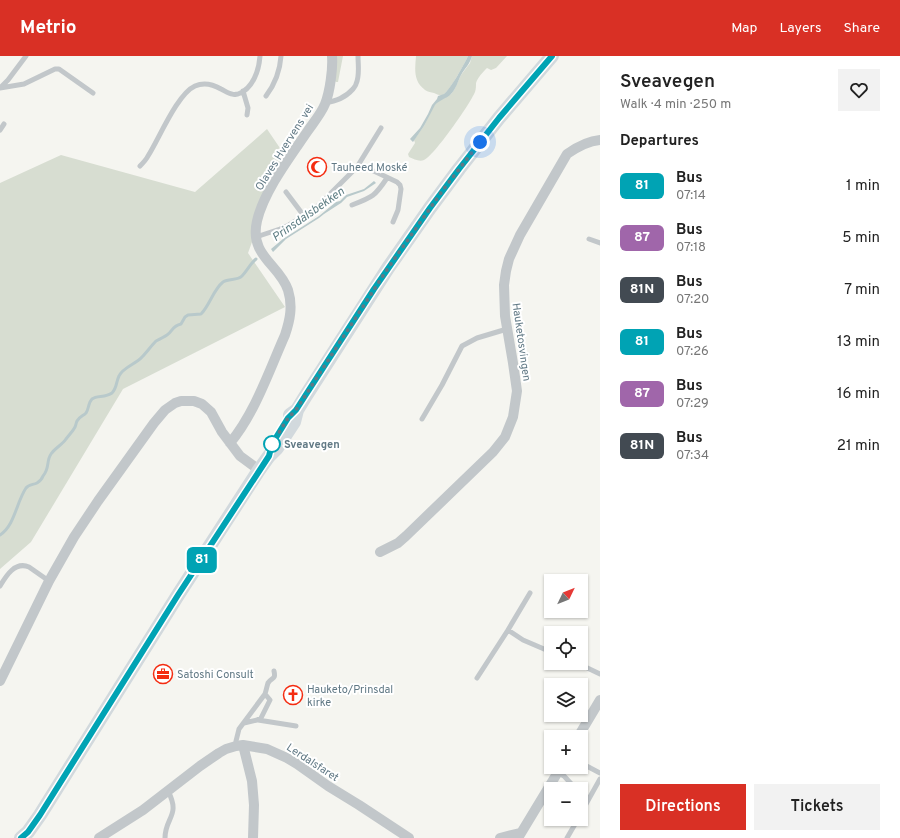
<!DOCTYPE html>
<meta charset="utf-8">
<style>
:root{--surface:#fff;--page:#f2f2f2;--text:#222;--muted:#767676;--accent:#d93025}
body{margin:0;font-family:Overpass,sans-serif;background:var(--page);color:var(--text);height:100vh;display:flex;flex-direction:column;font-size:15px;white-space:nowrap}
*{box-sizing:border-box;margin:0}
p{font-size:13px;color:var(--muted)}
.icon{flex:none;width:22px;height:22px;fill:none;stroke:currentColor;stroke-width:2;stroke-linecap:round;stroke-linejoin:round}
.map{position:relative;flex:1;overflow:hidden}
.side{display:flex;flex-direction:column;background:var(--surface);width:300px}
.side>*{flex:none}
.badge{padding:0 8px;border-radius:6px;font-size:14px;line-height:26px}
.needle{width:26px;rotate:47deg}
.fabs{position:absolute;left:544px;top:518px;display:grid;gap:8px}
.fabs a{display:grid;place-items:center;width:44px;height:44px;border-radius:0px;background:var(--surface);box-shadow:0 1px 3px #0004;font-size:20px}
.you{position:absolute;width:20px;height:20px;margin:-10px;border:3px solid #fff;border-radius:50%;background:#1a73e8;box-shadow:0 0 0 6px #1a73e833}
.map>.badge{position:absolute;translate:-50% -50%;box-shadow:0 0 0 2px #fff}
h2{padding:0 20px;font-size:15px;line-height:36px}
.round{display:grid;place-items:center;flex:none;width:42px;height:42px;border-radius:0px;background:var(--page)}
.head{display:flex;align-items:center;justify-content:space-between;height:68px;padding:0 20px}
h1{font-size:19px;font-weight:600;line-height:30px}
.action{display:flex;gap:8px;margin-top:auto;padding:8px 20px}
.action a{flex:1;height:46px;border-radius:0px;background:var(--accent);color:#fff;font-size:16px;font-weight:600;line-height:46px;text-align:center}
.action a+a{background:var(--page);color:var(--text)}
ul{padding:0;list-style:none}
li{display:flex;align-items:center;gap:12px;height:52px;padding:0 20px}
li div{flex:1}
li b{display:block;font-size:15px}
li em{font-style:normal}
li .badge{min-width:44px;font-weight:700;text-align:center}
header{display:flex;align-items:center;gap:24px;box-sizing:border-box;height:56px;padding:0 20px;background:var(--accent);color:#fff}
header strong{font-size:19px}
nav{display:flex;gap:22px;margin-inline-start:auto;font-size:14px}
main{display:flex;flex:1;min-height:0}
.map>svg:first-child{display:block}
.green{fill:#d7ddd1}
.water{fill:#b8c9cb}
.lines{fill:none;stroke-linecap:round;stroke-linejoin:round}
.stream{stroke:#b8c9cb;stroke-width:3}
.service{stroke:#c2c7ca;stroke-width:5}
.minor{stroke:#c2c7ca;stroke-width:10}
.secondary{stroke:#d2d9dd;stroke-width:14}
.line-casing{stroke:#fff;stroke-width:9}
.line{stroke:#00a3b4;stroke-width:6}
.walk{stroke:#617985;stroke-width:4;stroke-dasharray:0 7.2}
.stop-dot{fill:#fff;stroke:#00a3b4;stroke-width:2}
.labels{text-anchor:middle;stroke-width:4;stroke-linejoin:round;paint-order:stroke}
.street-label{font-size:11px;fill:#617985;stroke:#fff}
.poi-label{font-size:11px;fill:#617985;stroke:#fff;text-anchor:start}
.stop-label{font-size:11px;font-weight:bold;fill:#617985;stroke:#fff;text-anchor:start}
.water-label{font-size:12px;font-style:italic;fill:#5c7c82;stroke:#fff}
</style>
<header>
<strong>Metrio</strong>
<nav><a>Map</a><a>Layers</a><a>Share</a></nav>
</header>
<main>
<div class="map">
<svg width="600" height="782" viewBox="0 0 600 782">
<rect width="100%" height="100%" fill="#f5f5f0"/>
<path class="green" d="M337 0H343L338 26H336L335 25Z
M416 0H468C465 7 449 36 443 39 439 40 437 38 434 37 431 36 428 36 425 34 413 25 415 13 416 0Z
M472 0H507L496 12 491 14 487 12C483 16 478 21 476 27 476 30 476 33 475 36 470 48 434 100 424 104 419 106 414 103 409 101L408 98 415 87 414 84 424 70 433 51 437 46 451 38 454 34 461 19 470 7Z
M267 73 284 98 248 197 285 251 123 333 31 486 0 513V127L61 99 195 136Z"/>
<path class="water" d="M468 0H472C470 8 465 12 461 19 458 25 456 33 451 38 446 43 439 44 435 49L424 70 413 86 410 83 420 72 428 58 432 49 437 43 438 40C440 39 442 39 444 38 450 34 465 7 468 0Z
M374 125 376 127 364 135 347 141 341 147 324 158 319 162 286 183 273 196 271 193 283 183 319 160 336 146 340 145 346 139 364 133Z"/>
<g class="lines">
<path class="stream" d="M0 479C15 469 16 447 26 432 29 428 33 429 37 427 40 425 42 423 43 420 50 412 46 405 51 398 55 392 62 389 66 383 69 379 73 375 75 371 76 369 76 367 77 365 79 361 83 360 86 357 89 353 88 347 92 343 97 339 105 342 112 337 117 332 116 326 119 320 123 311 136 308 142 301 147 296 151 290 156 285 160 283 164 281 167 279 173 275 172 270 181 268L185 261 188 259 201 258C210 249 213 234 223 226 229 222 237 225 242 220 247 215 250 208 256 203"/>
<path class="service" d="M1 31 8 24 26 0
M0 32 24 28 55 13H59L93 37
M243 35 248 52 247 59
M266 40C275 28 280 15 281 0
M325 47C336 45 345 42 353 33 353 33 356 29 356 28 360 20 358 9 358 0
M0 74 4 68
M140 110C143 107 146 104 148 100 159 83 177 38 195 30 204 26 214 29 221 33 225 35 229 38 232 38 235 39 236 38 238 38 253 33 259 14 260 0
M357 111 369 113 378 117 397 126 400 129 401 133 398 154 393 166
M286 136 304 160
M352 149C373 141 375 140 387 122
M256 181 280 173 289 169 310 156 319 149 357 111 381 72
M589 183 600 187
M422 363 442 329 462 290 477 282 507 273
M0 530C6 520 15 505 29 511L49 525
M508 574 530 537
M577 607 600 618
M477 622 508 574 523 584 551 596
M258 664 296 670
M244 667 257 664 261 662 270 644 265 638C266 635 267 630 268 627 272 621 276 624 274 615
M236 690V685L239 673 265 638
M581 707 600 717
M558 717 564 720 576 733
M581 738 587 745
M581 757 600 723
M165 782C165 761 181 760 168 735
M567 782 578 763"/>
<path class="minor" d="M230 387C255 357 269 315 285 279 290 264 293 250 288 234 279 208 249 200 257 165 264 135 290 101 307 76 313 67 321 58 325 48 330 36 333 12 332 0
M380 496 398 487 406 480 493 396 505 381 513 361 517 335 513 307 505 260 504 229 506 215 509 203 520 179 567 98C577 91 588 85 600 84
M0 625 49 525 74 481 98 445 154 367 165 354 175 347 181 345H194L202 348 211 356 222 376 240 400 259 414
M578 681 600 644
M243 689 252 725 254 749 253 782
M99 782 143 754 200 710 219 697 226 693 236 690 243 689 267 693 287 702 297 708 328 730 359 749 409 782
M500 782 520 777
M518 782 561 711"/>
<path class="secondary" d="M290 359 297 354 305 341 388 212 430 152 459 113 499 62 552 0
M21 782 28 776 40 759 178 539 259 414 269 400 277 392 294 366 297 354"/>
</g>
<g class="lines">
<g class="line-casing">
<path id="line" d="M21 782 28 776 40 759 178 539 269 400 272 388 288 362 296 354 305 340 374 233 430 152 459 113 499 62 552 0"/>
</g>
<use href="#line" class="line"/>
<path class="walk" d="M272 388 288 362 296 354 305 340 388 212 443 134 480 86"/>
</g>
<defs>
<g id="mosque-ring" transform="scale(1)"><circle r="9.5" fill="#fff" stroke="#f42c11" stroke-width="1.5"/><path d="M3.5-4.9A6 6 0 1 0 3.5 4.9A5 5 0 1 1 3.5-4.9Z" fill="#f42c11"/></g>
<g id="office-ring" transform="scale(1)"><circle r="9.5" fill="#fff" stroke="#f42c11" stroke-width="1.5"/><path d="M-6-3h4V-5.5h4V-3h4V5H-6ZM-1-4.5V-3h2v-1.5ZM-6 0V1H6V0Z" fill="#f42c11"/></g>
<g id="church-ring" transform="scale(1)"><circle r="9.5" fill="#fff" stroke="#f42c11" stroke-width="1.5"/><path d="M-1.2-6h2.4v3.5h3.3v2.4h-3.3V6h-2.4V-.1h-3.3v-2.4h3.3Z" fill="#f42c11"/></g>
</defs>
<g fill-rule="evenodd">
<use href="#mosque-ring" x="317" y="111"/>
<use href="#office-ring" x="163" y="618"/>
<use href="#church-ring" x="293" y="639"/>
</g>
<circle class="stop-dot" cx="272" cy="388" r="8"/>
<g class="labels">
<g class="street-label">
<text transform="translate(284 91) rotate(-58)" y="4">Olaves Hvervens vei</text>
<text transform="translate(522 286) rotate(82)" y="4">Hauketosvingen</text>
<text transform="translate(313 706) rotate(33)" y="4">Lerdalsfaret</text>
</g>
<g class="poi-label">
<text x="331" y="115">Tauheed Moské</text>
<text x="177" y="622">Satoshi Consult</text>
<text x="307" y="637">Hauketo/Prinsdal<tspan x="307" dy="13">kirke</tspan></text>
</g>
<g class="stop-label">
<text x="284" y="392">Sveavegen</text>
</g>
<g class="water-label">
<text transform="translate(308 158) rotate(-35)" y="4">Prinsdalsbekken</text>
</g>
</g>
</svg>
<div class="fabs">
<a><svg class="needle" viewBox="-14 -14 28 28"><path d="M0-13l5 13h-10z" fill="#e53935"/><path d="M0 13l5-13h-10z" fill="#767676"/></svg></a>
<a><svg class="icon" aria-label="locate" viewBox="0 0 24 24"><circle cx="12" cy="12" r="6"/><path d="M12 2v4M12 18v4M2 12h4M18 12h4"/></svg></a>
<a><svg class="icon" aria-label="layers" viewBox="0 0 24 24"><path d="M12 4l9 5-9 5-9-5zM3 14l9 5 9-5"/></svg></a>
<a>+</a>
<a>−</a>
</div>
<div class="you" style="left:480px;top:86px"></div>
<b class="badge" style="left:202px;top:504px;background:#00a3b4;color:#fff">81</b>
</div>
<section class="side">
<div class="head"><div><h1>Sveavegen</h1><p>Walk · 4 min · 250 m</p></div><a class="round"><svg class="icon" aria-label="heart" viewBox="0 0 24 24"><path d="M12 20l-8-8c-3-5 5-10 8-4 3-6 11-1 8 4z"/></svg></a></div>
<h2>Departures</h2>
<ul>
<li><span class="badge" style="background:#00a3b4;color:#fff">81</span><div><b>Bus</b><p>07:14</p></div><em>1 min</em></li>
<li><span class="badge" style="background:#a066aa;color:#fff">87</span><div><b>Bus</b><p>07:18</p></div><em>5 min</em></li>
<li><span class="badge" style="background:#424a52;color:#fff">81N</span><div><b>Bus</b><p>07:20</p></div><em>7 min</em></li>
<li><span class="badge" style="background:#00a3b4;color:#fff">81</span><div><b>Bus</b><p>07:26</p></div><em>13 min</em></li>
<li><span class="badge" style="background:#a066aa;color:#fff">87</span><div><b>Bus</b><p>07:29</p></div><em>16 min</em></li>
<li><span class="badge" style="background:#424a52;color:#fff">81N</span><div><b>Bus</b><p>07:34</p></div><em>21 min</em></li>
</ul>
<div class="action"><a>Directions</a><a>Tickets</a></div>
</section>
</main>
